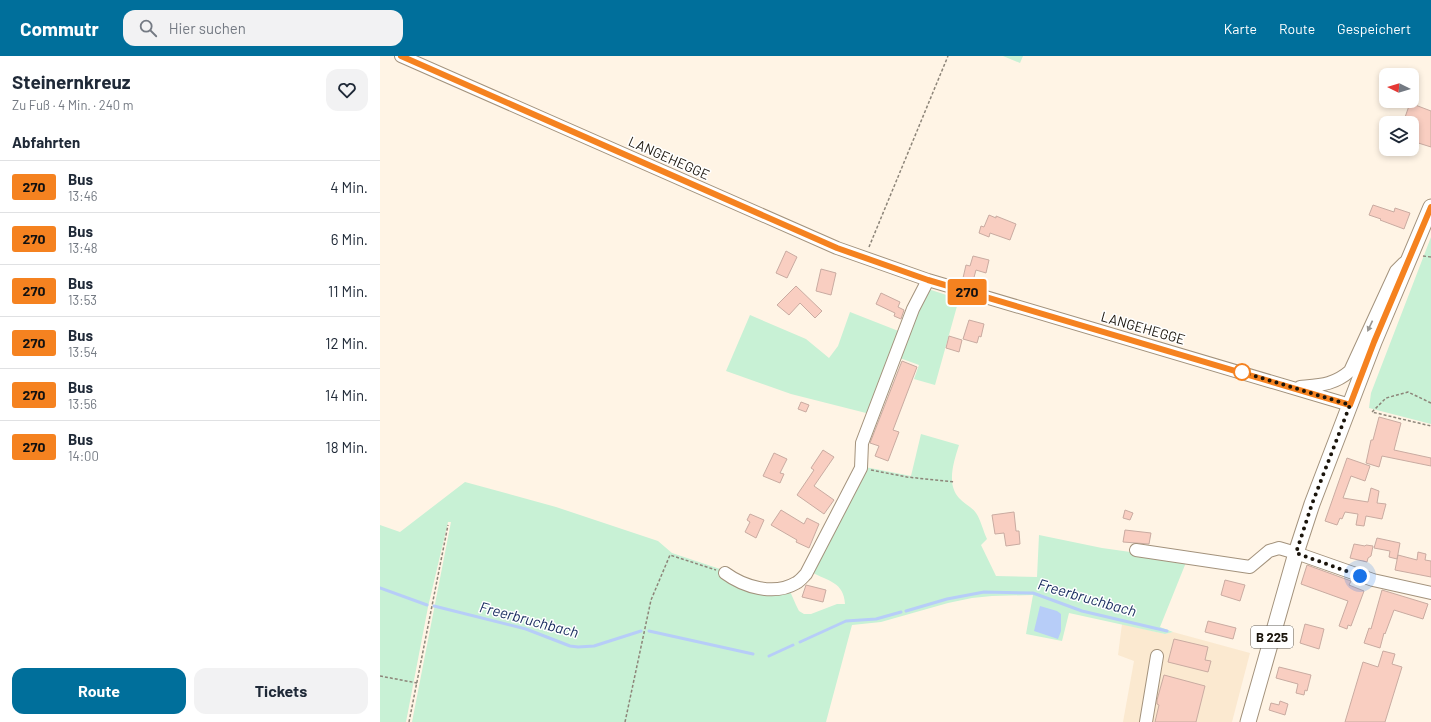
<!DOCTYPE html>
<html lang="de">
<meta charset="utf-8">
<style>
:root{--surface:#fff;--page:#f2f2f3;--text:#1f2937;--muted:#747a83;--line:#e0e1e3;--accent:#006f9b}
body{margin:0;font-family:Barlow,sans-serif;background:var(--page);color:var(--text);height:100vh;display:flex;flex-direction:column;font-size:15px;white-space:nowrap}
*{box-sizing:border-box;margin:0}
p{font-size:13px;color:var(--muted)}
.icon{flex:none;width:22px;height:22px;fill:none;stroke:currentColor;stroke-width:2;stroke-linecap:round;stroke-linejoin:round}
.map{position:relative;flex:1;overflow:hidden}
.details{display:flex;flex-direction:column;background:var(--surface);width:380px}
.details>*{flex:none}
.badge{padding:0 8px;border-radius:3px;font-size:14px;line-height:26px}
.needle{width:26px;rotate:275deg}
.tools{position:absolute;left:999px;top:12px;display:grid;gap:8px}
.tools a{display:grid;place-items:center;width:40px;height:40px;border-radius:8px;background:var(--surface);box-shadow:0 2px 6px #0003;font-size:20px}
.you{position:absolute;width:20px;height:20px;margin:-10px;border:3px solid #fff;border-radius:50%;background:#1a73e8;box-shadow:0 0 0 6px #1a73e833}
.map>.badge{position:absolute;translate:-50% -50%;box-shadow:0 0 0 2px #fff}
h2{padding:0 12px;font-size:15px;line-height:36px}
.round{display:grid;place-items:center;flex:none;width:42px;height:42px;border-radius:12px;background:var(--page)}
.summary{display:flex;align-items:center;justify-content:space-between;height:68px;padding:0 12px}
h1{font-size:19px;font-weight:700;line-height:30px}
.primary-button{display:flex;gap:8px;margin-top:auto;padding:8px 12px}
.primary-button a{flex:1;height:46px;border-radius:12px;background:var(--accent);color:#fff;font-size:16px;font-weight:700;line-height:46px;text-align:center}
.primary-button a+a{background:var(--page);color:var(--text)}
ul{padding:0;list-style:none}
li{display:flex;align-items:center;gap:12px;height:52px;padding:0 12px;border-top:1px solid var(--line)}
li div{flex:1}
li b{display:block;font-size:15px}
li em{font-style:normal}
li .badge{min-width:44px;font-weight:700;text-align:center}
header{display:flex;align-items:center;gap:24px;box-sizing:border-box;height:56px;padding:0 20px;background:var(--accent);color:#fff}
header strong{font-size:19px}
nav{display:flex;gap:22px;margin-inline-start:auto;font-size:14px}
.search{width:280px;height:36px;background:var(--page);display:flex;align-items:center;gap:10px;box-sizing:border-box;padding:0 14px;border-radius:12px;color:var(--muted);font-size:15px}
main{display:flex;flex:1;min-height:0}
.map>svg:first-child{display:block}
.built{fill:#fbe9d0}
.green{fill:#c8f1d5}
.water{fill:#b7cdf8}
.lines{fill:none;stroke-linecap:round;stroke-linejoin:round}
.stream{stroke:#b7cdf8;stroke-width:3}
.building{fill:#f9cec1;stroke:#c9aba1}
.minor-casing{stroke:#a3927c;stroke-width:14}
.major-casing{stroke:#a3927c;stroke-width:17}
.path{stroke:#8d8579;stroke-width:1.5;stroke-dasharray:3 2;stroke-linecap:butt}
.minor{stroke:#fff;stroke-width:12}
.major{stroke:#fff;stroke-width:15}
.oneway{fill:#989591}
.line-casing{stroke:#fff;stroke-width:9}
.line{stroke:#f58220;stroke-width:6}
.walk{stroke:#1a140b;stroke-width:4;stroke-dasharray:0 7.2}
.stop-dot{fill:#fff;stroke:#f58220;stroke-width:2}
.labels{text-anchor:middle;stroke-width:3;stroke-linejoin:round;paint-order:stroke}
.shield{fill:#fff;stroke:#5f5a54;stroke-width:1}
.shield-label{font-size:13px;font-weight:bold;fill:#1a140b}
.street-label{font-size:14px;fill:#1a140b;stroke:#fff}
.water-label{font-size:15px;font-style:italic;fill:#152a5d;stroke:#fff}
</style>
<header>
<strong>Commutr</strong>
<div class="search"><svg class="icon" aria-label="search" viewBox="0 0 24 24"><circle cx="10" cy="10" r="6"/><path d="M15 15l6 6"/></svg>Hier suchen</div>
<nav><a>Karte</a><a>Route</a><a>Gespeichert</a></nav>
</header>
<main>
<section class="details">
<div class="summary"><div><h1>Steinernkreuz</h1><p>Zu Fuß · 4 Min. · 240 m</p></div><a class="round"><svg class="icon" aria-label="heart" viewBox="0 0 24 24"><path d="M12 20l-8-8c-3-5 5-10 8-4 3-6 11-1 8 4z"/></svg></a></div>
<h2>Abfahrten</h2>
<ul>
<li><span class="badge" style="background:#f58220;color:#111">270</span><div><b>Bus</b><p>13:46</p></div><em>4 Min.</em></li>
<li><span class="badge" style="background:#f58220;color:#111">270</span><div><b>Bus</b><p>13:48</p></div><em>6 Min.</em></li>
<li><span class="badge" style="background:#f58220;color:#111">270</span><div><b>Bus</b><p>13:53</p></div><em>11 Min.</em></li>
<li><span class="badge" style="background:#f58220;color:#111">270</span><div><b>Bus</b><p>13:54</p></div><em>12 Min.</em></li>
<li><span class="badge" style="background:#f58220;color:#111">270</span><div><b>Bus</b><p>13:56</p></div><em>14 Min.</em></li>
<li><span class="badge" style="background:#f58220;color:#111">270</span><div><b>Bus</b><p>14:00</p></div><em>18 Min.</em></li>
</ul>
<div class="primary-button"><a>Route</a><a>Tickets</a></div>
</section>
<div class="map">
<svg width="1051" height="666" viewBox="0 0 1051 666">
<rect width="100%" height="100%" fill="#fff4e5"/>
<path class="built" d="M742 568 785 578 793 576 870 597 852 666H743L754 605 738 599Z"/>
<path class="green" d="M623 0H643L640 7Z
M1051 181V368L989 352 991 337Z
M548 233 579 243 555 329 534 323 539 309 517 301Z
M470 256 521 276 490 358 411 338 346 315 370 259 426 283 449 302 458 290Z
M541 378 579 389C574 405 566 428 579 442 584 448 592 451 596 457 601 464 603 475 607 483L601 489 616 520 657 521 659 479 722 492 807 504 780 571 793 576 785 578 689 557 682 585 646 578 653 539 612 540 592 542 568 547 501 566 472 569 446 666H32L71 466H68L48 551 26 666H0V469L20 476 85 426 176 451 278 485 292 497 343 514 341 518 409 533 416 549 419 555 424 558H431L457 548H465C464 526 448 525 431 516L485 411 531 420Z"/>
<path class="water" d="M660 550 677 555 681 558V575L678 583 654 575Z"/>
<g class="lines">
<path class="stream" d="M0 532 47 549
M54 550 146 573 190 590 198 591 214 590 261 575
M526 555 567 543 604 536 653 537 702 555 787 575
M269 575 373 598
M420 586 466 565 496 563 521 556
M389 600 413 589"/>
</g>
<path class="building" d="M1030 47 1051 55V91L1032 85V67H1023Z
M993 149 1014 156 1015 152 1030 157 1024 173 1000 164 1001 163 989 159Z
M609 159 616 162V160L636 168 630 184 610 177 609 181 599 177 601 170 604 171Z
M406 195 417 201 407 222 396 217Z
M593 200 609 204 606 217 596 214 593 225 583 222 586 209 590 210Z
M441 213 456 217 451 239 436 235Z
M416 230 442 255 435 262 420 247 409 259 397 249Z
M501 237 520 246 518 251 524 254 521 263 514 260 515 257 496 248Z
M589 264 604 268 601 281 599 280 597 287 583 283Z
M569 280 582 284 579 296 566 292Z
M522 305 537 311 513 374 519 376 508 405 495 400 499 390 490 387Z
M421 346 429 349 426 356 418 353Z
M999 361 1021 367 1014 394 1051 402V410L1002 400 999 411 986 407 991 384H993Z
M443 394 454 401 434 430 454 444 444 458 417 439 434 414 431 412Z
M394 397 407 403 400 417 404 418 400 427 383 420Z
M967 402 990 410 985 425 971 420 963 442 988 446 991 432 999 435 997 447 1006 448 1002 463 986 460 984 470 976 469 978 458 965 456 962 463 960 462 957 469 945 465Z
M401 454 424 468 427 462 439 468 429 492 416 486 417 484 391 469Z
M745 454 753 457 750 464 743 462Z
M634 456 636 475H639L640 488 626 490 624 477 615 478 612 459Z
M370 458 384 464 376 482 365 476 370 466 367 464Z
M745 474 771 477 769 488 743 486Z
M997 482 1020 487 1017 503 1009 501 1010 495 994 492Z
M974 488 985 490 986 489 993 490 991 500 988 502 987 506 970 502Z
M1038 496 1046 498 1045 504 1051 505V521L1015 514 1018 499 1037 504Z
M927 509 971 525 969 529 984 535 971 570 968 569 967 573 959 570 968 545 921 528Z
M845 524 865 529 860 545 841 539Z
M426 529 446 534 443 546 422 541Z
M1002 534 1048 548 1043 563 1014 554 1005 578 1004 577 1000 592 984 587 989 572 991 573Z
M828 565 856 572 853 583 825 576Z
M925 568 944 573 939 593 920 587Z
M794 583 828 591 825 604 831 605 828 616 788 606Z
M1003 595 1015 598 1012 608 1022 611 1005 666H965L983 606 998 611Z
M899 611 931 619 927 635 925 634 924 639 916 637 918 628 896 622Z
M784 619 825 630 816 666H775L779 649 777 648V644Z
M900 645 908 648 905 659 889 654 891 647 899 649Z"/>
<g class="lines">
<g class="minor-casing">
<path id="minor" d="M21 0 457 192 548 224 970 349
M920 331C940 329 954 329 970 315L1016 215 1024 207
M756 494 870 511 889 495 899 492 916 497 993 524 1051 537
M345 517C364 531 394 540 416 527 420 525 423 521 426 518L481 412 482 387 533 253 548 224
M766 666 777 600"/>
</g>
<g class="major-casing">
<path id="major" d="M868 666 916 497 932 448 994 286 1051 151"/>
</g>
<path class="path" d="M489 191 568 0
M1043 200 1051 201
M1051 347 1028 336 1006 342 992 356 1051 370
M491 414 527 421 575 426
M0 620 37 627
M29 666 68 469
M245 666 271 544 290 499 336 514"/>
<use href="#minor" class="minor"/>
<use href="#major" class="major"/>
</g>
<defs><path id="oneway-solid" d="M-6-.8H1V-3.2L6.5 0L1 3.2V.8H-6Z"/></defs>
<use class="oneway" href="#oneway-solid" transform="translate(990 270) rotate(115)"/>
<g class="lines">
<g class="line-casing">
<path id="line" d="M21 0 457 192 548 224 970 349 994 286 1051 151"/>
</g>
<use href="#line" class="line"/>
<path class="walk" d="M862 316 970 349 932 448 916 497 980 520"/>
</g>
<circle class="stop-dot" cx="862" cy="316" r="8"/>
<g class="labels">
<rect class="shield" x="871" y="570" width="42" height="22" rx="3"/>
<g class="shield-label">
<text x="892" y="586">B 225</text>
</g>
<g class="street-label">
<text transform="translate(289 102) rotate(24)" y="5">LANGEHEGGE</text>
<text transform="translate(763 272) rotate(16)" y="5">LANGEHEGGE</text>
</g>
<g class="water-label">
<text transform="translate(707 542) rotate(16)" y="5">Freerbruchbach</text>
<text transform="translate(149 564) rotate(15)" y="5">Freerbruchbach</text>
</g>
</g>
</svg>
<div class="tools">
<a><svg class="needle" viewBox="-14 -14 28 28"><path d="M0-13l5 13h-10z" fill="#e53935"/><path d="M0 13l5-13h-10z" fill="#747a83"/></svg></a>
<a><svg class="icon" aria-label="layers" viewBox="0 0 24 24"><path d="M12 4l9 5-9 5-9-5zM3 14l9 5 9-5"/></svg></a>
</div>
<div class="you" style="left:980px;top:520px"></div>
<b class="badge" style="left:587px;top:236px;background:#f58220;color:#111">270</b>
</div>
</main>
